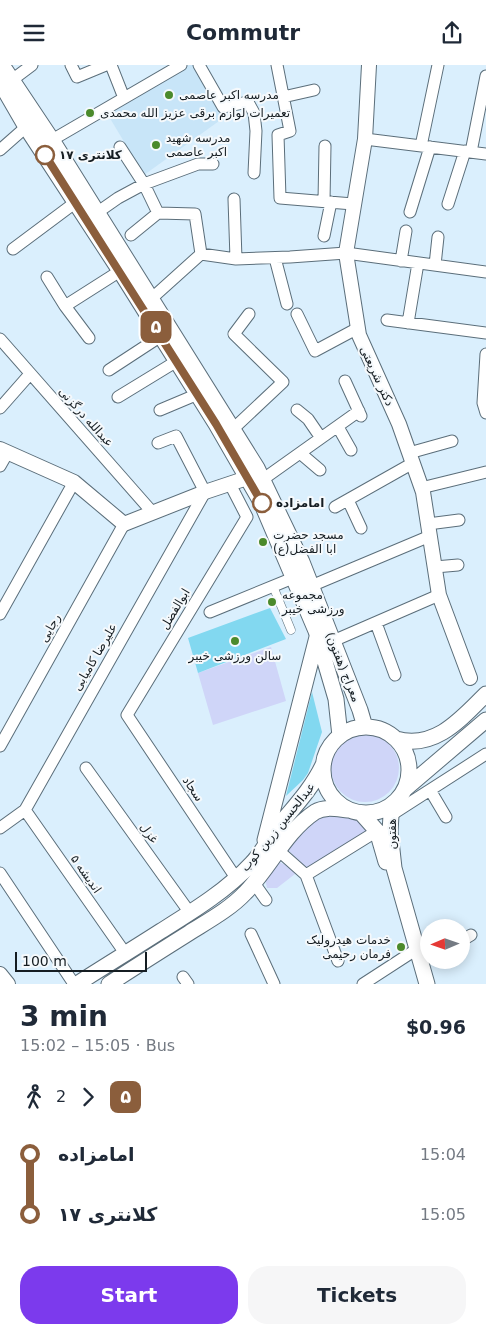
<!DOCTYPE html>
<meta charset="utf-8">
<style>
:root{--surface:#fff;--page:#f6f6f7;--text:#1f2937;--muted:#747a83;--accent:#7c3aed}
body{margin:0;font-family:"DejaVu Sans",Vazirmatn,sans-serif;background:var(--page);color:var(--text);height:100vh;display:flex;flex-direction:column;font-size:19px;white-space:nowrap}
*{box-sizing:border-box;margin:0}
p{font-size:16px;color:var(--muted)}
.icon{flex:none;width:28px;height:28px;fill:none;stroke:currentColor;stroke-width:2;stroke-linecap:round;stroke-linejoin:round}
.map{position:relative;height:919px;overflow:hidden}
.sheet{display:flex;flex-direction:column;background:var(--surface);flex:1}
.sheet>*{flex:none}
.badge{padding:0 10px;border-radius:8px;font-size:18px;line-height:32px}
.needle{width:32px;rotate:268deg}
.fabs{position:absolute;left:420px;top:854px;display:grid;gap:10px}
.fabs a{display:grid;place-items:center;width:50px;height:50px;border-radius:50%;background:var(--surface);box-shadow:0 2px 12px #0003;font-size:25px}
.scale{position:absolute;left:15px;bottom:12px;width:132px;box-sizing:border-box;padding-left:5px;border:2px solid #151d22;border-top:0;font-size:14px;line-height:18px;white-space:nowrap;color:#151d22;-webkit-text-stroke:4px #f5f9fc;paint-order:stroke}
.map>.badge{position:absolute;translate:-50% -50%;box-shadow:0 0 0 2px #fff}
.legs{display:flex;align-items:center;gap:8px;height:55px;padding:0 20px;font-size:16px}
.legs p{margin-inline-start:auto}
.summary{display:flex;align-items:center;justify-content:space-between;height:85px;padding:0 20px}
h1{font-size:28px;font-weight:700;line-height:38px}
.action{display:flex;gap:10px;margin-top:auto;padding:10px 20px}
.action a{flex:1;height:58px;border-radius:20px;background:var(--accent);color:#fff;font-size:20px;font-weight:700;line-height:58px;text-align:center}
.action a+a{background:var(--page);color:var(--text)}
ul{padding:0 20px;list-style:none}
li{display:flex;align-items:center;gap:18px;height:60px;font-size:19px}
li i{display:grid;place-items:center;width:8px;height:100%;margin:0 6px;background:currentColor}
li i::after{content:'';width:12px;height:12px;margin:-6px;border:4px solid;border-radius:50%;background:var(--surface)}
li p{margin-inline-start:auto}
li:first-child i{background:linear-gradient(#0000 50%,currentColor 0)}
li:last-child i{background:linear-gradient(currentColor 50%,#0000 0)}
header{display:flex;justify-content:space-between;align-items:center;height:65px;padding:0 20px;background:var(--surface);font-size:22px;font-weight:700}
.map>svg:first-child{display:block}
.built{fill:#c8e5f8}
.green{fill:#cfd5f8}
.building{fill:#82d8f0}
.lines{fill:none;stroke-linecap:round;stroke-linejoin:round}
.pedestrian-casing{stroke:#5b6e7a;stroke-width:9}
.minor-casing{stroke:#5b6e7a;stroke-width:13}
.tertiary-casing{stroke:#5b6e7a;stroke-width:16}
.secondary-casing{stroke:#5b6e7a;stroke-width:17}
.pedestrian{stroke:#fff;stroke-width:8}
.minor{stroke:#fff;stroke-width:11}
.tertiary{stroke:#fff;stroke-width:14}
.secondary{stroke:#fff;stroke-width:15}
.line-1-casing{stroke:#fff;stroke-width:11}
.line-1{stroke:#8b5e3c;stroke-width:8}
.poi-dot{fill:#4b8a2b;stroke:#f5f9fc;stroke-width:2}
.stop-1-dot{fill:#fff;stroke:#8b5e3c;stroke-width:2.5}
.labels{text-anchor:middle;stroke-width:4;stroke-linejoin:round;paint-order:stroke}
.poi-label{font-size:12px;fill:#151d22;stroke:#f5f9fc;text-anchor:start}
.stop-label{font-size:12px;font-weight:bold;fill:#151d22;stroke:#f5f9fc;text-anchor:start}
.street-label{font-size:12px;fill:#151d22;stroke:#f5f9fc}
</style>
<header><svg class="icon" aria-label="menu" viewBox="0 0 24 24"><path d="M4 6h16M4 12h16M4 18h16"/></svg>Commutr<svg class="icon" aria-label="share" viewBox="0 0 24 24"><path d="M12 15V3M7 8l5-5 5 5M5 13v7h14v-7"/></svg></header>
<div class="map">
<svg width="486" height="919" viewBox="0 0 486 919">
<rect width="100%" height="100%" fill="#daeffd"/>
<path class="built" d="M189 0H196L226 51 144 110 108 50Z"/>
<path class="green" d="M271 582 286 636 213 660 198 608Z
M331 703a34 34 0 1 1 68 0a34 34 0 1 1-68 0Z
M319 747 353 749 368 764 308 805 288 785 300 760Z
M279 797 290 802 295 809 277 823H267L265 813Z"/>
<path class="building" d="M270 543 286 574 198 608 188 573Z
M312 627 322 667 308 708 303 715 286 731Z"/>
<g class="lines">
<g class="pedestrian-casing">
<path id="pedestrian" d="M275 526 291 565"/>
</g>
<g class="minor-casing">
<path id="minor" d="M71 0 77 12 106 0
M111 0 124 33
M199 0 223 42 248 37 254 48 256 66 254 108
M277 0 290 66 278 70 280 133 353 139
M12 15 32 0
M283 32 314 25
M365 74 486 89
M52 75 181 0
M421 81 438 0
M120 82 144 119 158 148 195 149 201 189
M0 85 26 62
M471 87 486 11
M234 134 236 194
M324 136 325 81
M448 139 465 86
M98 147 118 133 144 119 198 99H213
M410 147 430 82
M131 170 158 148
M324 171 331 137
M13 184 76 137
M275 193 287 239
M401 196 406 166
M435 200 438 172
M47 212 65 241
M151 234 201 189 236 194 290 192 346 188 486 207
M297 249 315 286 358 263
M387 255 486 268
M408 258 418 198
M89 273 65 241 120 206
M0 274 153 448
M486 289 483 338 486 348
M109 305 161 271
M345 316 361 351
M118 332 177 296
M0 343 30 309
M160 345 198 329
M297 345 308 354 321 373
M338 362 351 385
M233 364 283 317 234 269 249 249
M300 388 320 405
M409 388 452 376
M0 401 8 387
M262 415 359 346
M230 419 247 452
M421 423 486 407
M348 435 361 463
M335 442 413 398
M428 459 459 455
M435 502 458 500
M311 521 430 471
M210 547 293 513
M0 549 74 417
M376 558 395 610
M333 576 439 530
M0 681 124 459
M86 703 190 848
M430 725 446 752
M25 745 125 888
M391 750 486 689
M0 763 25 745 205 427 176 371 158 378
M279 786 306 810 338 896
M0 808 74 919
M306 810 377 766
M236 813 127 650 247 452
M254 818 266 835
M251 869 274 919
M461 876 471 870
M183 912 188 919
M363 919 417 884"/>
</g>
<g class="tertiary-casing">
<path id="tertiary" d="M369 0 365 74 346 188 359 270 399 359 423 427 439 530 470 613
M0 384 74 417 124 459 205 427 247 413
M0 909 8 919"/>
</g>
<g class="secondary-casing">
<path id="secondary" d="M2 0 52 75 257 403 302 497 360 645 365 662
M0 17 26 62 120 206 216 359 261 437 316 566 336 634 340 671
M323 705a43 43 0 1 1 86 0a43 43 0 1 1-86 0Z
M396 674C435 685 461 654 486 629
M405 724 486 655
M398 735 391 750 390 767 394 803 427 919
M361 748 377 766 386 797
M265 775 317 572
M77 919C105 901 133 884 161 866 193 846 226 826 252 798 262 788 268 775 276 764 293 743 311 725 323 700
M109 919C135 902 162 885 189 868 208 856 230 844 245 828 270 803 285 767 315 747 325 741 337 744 348 745"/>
</g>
<use href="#pedestrian" class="pedestrian"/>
<use href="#minor" class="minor"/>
<use href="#tertiary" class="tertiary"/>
<use href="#secondary" class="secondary"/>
</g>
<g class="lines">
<g class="line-1-casing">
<path id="line-1" d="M45 90 216 359 262 438"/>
</g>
<use href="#line-1" class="line-1"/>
</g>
<g class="poi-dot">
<circle cx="169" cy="30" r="5"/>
<circle cx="90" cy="48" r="5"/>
<circle cx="156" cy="80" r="5"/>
<circle cx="263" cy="477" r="5"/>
<circle cx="272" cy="537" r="5"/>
<circle cx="235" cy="576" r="5"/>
<circle cx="401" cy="882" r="5"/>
</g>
<g class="stop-1-dot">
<circle cx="45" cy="90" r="9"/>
<circle cx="262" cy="438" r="9"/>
</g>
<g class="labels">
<g class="poi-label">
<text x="179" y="34">مدرسه اکبر عاصمی</text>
<text x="100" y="52">تعمیرات لوازم برقی عزیز الله محمدی</text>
<text x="166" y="77">مدرسه شهید<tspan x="166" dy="14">اکبر عاصمی</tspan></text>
<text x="273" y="474">مسجد حضرت<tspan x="273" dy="14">ابا الفضل(ع)</tspan></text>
<text x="282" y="534">مجموعه<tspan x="282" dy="14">ورزشی خیبر</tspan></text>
<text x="235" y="595" text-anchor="middle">سالن ورزشی خیبر</text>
<text x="391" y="879" text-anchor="end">خدمات هیدرولیک<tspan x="391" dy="14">فرمان رحیمی</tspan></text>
</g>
<g class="stop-label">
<text x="59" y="94">کلانتری ۱۷</text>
<text x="276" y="442">امامزاده</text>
</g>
<g class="street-label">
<text transform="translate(377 311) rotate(65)" y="4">دکتر شریعتی</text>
<text transform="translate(86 352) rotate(48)" y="4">عبدالله درگزنی</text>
<text transform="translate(175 544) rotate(-59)" y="4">ابوالفضل</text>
<text transform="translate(50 563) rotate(-61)" y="4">رجایی</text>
<text transform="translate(95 592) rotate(-60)" y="4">علیرضا کامیابی</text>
<text transform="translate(343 602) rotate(68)" y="4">معراج (هفتون)</text>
<text transform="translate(193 724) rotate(56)" y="4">سجاد</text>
<text transform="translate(278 762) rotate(-51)" y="4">عبدالحسین زرین کوب</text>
<text transform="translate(149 768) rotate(54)" y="4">غزل</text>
<text transform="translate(392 769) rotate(-90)" y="4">هفتون</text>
<text transform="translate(86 809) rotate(55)" y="4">اندیشه ۵</text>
</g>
</g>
</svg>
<div class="fabs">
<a><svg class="needle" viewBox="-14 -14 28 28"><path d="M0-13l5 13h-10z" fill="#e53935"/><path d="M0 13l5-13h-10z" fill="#747a83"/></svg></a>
</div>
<div class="scale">100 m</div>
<b class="badge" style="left:156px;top:262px;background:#8b5e3c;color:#fff">۵</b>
</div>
<section class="sheet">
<div class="summary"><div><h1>3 min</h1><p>15:02 – 15:05 · Bus</p></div><b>$0.96</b></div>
<div class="legs"><svg class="icon" aria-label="walk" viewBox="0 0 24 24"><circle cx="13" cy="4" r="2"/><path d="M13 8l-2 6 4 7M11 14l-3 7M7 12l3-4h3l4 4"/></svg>2<svg class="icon" aria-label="forward" viewBox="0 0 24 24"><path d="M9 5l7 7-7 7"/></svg><b class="badge" style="background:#8b5e3c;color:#fff">۵</b></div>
<ul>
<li><i style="color:#8b5e3c"></i><b>امامزاده</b><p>15:04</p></li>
<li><i style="color:#8b5e3c"></i><b>کلانتری ۱۷</b><p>15:05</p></li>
</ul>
<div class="action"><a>Start</a><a>Tickets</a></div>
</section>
